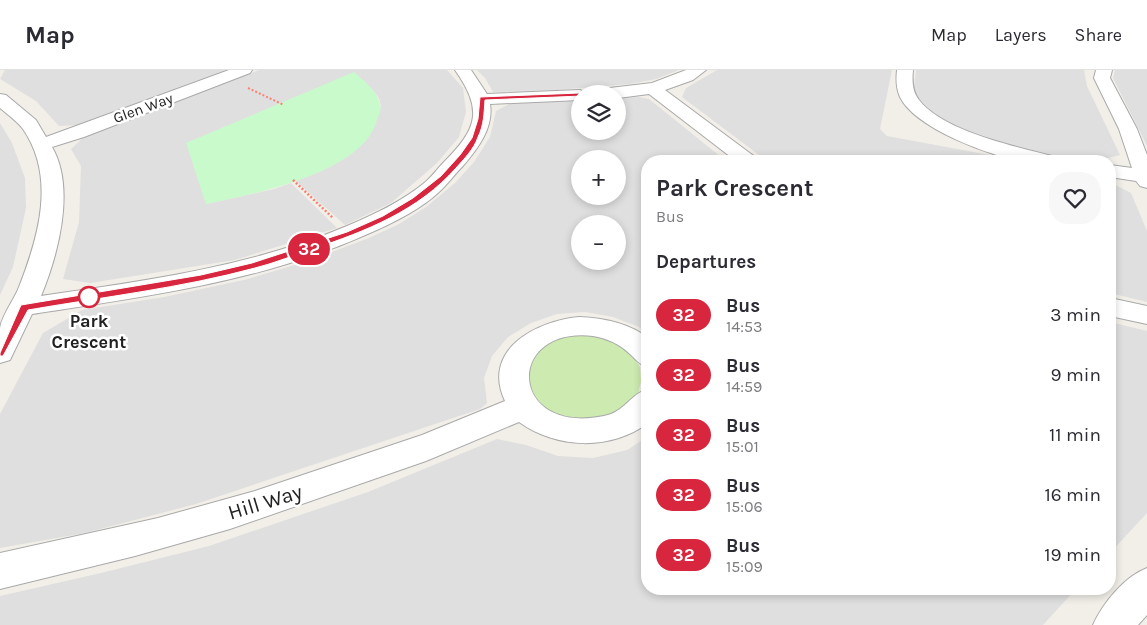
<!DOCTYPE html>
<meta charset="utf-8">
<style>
:root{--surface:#fff;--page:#f7f7f7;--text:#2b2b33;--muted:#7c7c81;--line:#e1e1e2}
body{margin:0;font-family:Karla,sans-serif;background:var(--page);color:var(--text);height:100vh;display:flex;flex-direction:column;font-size:19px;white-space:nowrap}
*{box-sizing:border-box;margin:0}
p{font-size:16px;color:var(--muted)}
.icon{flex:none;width:28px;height:28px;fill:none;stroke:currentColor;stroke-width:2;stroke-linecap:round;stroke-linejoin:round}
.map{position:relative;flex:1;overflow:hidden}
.details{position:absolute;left:641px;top:85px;width:475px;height:440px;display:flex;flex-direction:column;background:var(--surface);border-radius:20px;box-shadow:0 2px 8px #0003}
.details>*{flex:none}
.badge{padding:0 10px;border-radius:16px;font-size:18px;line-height:32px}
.controls{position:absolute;left:571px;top:15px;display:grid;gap:10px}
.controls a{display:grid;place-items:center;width:55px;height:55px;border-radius:50%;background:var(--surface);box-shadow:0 2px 8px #0003;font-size:25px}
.map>.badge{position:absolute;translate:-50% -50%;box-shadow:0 0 0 2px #fff}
h2{padding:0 15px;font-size:19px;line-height:45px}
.round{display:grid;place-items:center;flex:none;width:52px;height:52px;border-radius:20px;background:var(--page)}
.headline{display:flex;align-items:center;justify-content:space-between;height:85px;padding:0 15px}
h1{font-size:24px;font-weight:700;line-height:38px}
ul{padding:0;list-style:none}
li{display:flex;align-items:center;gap:15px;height:60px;padding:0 15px}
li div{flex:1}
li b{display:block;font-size:19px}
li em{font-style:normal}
li .badge{min-width:55px;font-weight:700;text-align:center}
header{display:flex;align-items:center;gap:30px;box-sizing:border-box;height:70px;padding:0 25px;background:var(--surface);border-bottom:1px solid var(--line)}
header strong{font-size:24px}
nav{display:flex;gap:28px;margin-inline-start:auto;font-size:18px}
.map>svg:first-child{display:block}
.residential{fill:#e0dfdf;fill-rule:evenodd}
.grass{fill:#cdebb0}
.park{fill:#c8facc}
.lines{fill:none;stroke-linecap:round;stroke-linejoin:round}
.minor-casing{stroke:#a9a9a9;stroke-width:2}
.path-far1{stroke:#fa8072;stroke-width:2;stroke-dasharray:2 2;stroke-linecap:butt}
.path{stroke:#fa8072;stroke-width:2.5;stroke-dasharray:2 2;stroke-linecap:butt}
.minor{fill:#fff;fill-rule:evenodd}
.line{fill:#d7263d;stroke:#fff}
.stop-dot{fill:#fff;stroke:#d7263d;stroke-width:2.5}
.labels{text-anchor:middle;stroke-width:5;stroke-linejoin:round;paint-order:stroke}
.far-street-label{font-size:15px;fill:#222;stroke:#fff}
.stop-label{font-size:18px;font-weight:bold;fill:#222;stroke:#fff}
.near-street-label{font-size:21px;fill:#222;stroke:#fff}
</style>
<header>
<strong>Map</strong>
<nav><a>Map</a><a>Layers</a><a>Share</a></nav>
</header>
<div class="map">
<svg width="1147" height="555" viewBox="0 0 1147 555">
<rect width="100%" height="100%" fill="#f2efe9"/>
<path class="residential" d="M5 0H227L80 55 59 56 36 31 0 9Z
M259 0H447L463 18 466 42 459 67 437 93 391 133 345 155 296 111 332 96 381 37 379 28 371 18 206 134 274 119 291 113 337 158 235 190 90 213 63 209 79 152 81 96 71 79 85 66Z
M477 0H679L656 9 630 14 557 20 493 22 485 8Z
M717 0H892L880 59 887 66 1022 91H767L682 27 686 18Z
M916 0H1084L1087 16 1120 85 1096 91 1062 88 1028 81 961 58 939 48 916 26 914 18Z
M1115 0H1147V76L1113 8Z
M639 27 649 29 726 91H648L647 264 639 257 613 247 585 242 557 244 531 253 508 267 492 286 484 308 487 333 480 339 196 434 85 463 0 478V344L43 263 82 240 164 227 244 210 305 192 369 168 399 154 426 137 455 113 474 92 490 67 496 41 511 33 580 31V61H618V28ZM580 89H618V126H580ZM580 154H618V191H580Z
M0 53 12 73 25 108 26 138 13 197 0 225Z
M1110 112 1131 123 1147 161V232L1110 223Z
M1110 252 1147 261V443L1110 483Z
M647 367 648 519H1076L1043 555H0V526L101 503 209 476 368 422 497 369 526 375 558 386 593 388 627 380Z"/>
<path class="grass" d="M590 264 621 275 632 285 640 297 641 311 638 324 628 336 596 351 558 348 530 327 524 300 530 286 555 268Z"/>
<path class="park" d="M354 2C364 11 378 21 380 35 382 40 378 47 376 53 359 104 253 124 206 134L186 73Z"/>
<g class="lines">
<g class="minor-casing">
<path id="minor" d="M229 0H252L250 3 84 67 52 77C76 118 58 185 41 226 144 211 250 197 347 156 373 145 401 132 423 114 431 108 437 99 444 92 478 58 483 40 455 0H471L487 24 580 20 588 24H580V30L490 34C494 58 477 80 462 97 454 105 447 115 439 122 420 140 387 156 363 166 259 212 144 227 32 244L10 290 0 293C0 282 0 269 0 258 2 245 14 230 19 217 39 166 56 107 23 59 17 51 7 44 0 38V24L6 25 36 50 46 67Z
M686 0H706L693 10 665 20 755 87 758 91H736L649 24 618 28V24H593L595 20 601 19 652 13Z
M897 0H913C912 10 912 21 919 30 944 62 1018 77 1056 87L1059 91C1048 92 1035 93 1024 91 991 87 915 58 900 27 896 18 896 9 897 0Z
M1096 0H1112L1110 8 1137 59 1147 85V118L1140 116 1136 111 1110 107V95L1132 98 1119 59 1094 8Z
M1110 228 1147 236V254L1110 246Z
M579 247C603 248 629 253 648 268V297C638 294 637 290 630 284 620 274 606 268 593 266 504 256 508 366 604 346 625 342 630 324 648 319V353C610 381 557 379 519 352L426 391 230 459 135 486 0 519V483L158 448 255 421 422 365 505 331C481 280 536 251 579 247Z
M1147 498V545L1138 555H1093C1103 533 1124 507 1147 498Z"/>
</g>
<path class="path-far1" d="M248 18 284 35"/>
<path class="path" d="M293 110 333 148"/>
<use href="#minor" class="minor"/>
</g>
<path class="line" d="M580 23 582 26 485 30C484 43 484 55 478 67 474 79 464 89 456 98 418 141 366 161 313 179 294 185 275 193 255 198 181 218 103 227 28 240L3 286H0V283L21 235 201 205 252 193 347 162 383 146 413 128 441 106 460 85 472 68 478 49 480 27Z"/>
<circle class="stop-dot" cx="89" cy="227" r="10"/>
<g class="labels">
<g class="far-street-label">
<text transform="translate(143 38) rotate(-20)" y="5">Glen Way</text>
</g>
<g class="stop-label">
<text x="89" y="257">Park<tspan x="89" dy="21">Crescent</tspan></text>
</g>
<g class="near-street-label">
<text transform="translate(265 432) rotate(-17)" y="7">Hill Way</text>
</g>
</g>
</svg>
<div class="controls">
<a><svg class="icon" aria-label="layers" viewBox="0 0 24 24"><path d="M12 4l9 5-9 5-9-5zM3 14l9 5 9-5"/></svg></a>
<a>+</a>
<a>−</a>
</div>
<b class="badge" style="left:309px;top:179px;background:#d7263d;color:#fff">32</b>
<section class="details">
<div class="headline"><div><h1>Park Crescent</h1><p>Bus</p></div><a class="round"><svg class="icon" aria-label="heart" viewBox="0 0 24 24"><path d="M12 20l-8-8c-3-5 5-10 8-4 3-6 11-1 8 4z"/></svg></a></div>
<h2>Departures</h2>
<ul>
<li><span class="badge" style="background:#d7263d;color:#fff">32</span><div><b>Bus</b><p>14:53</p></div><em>3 min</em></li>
<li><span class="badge" style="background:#d7263d;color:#fff">32</span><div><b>Bus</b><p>14:59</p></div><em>9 min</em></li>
<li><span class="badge" style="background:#d7263d;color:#fff">32</span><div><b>Bus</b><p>15:01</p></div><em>11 min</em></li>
<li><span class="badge" style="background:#d7263d;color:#fff">32</span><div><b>Bus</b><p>15:06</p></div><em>16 min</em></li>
<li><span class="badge" style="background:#d7263d;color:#fff">32</span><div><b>Bus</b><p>15:09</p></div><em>19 min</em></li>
</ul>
</section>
</div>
